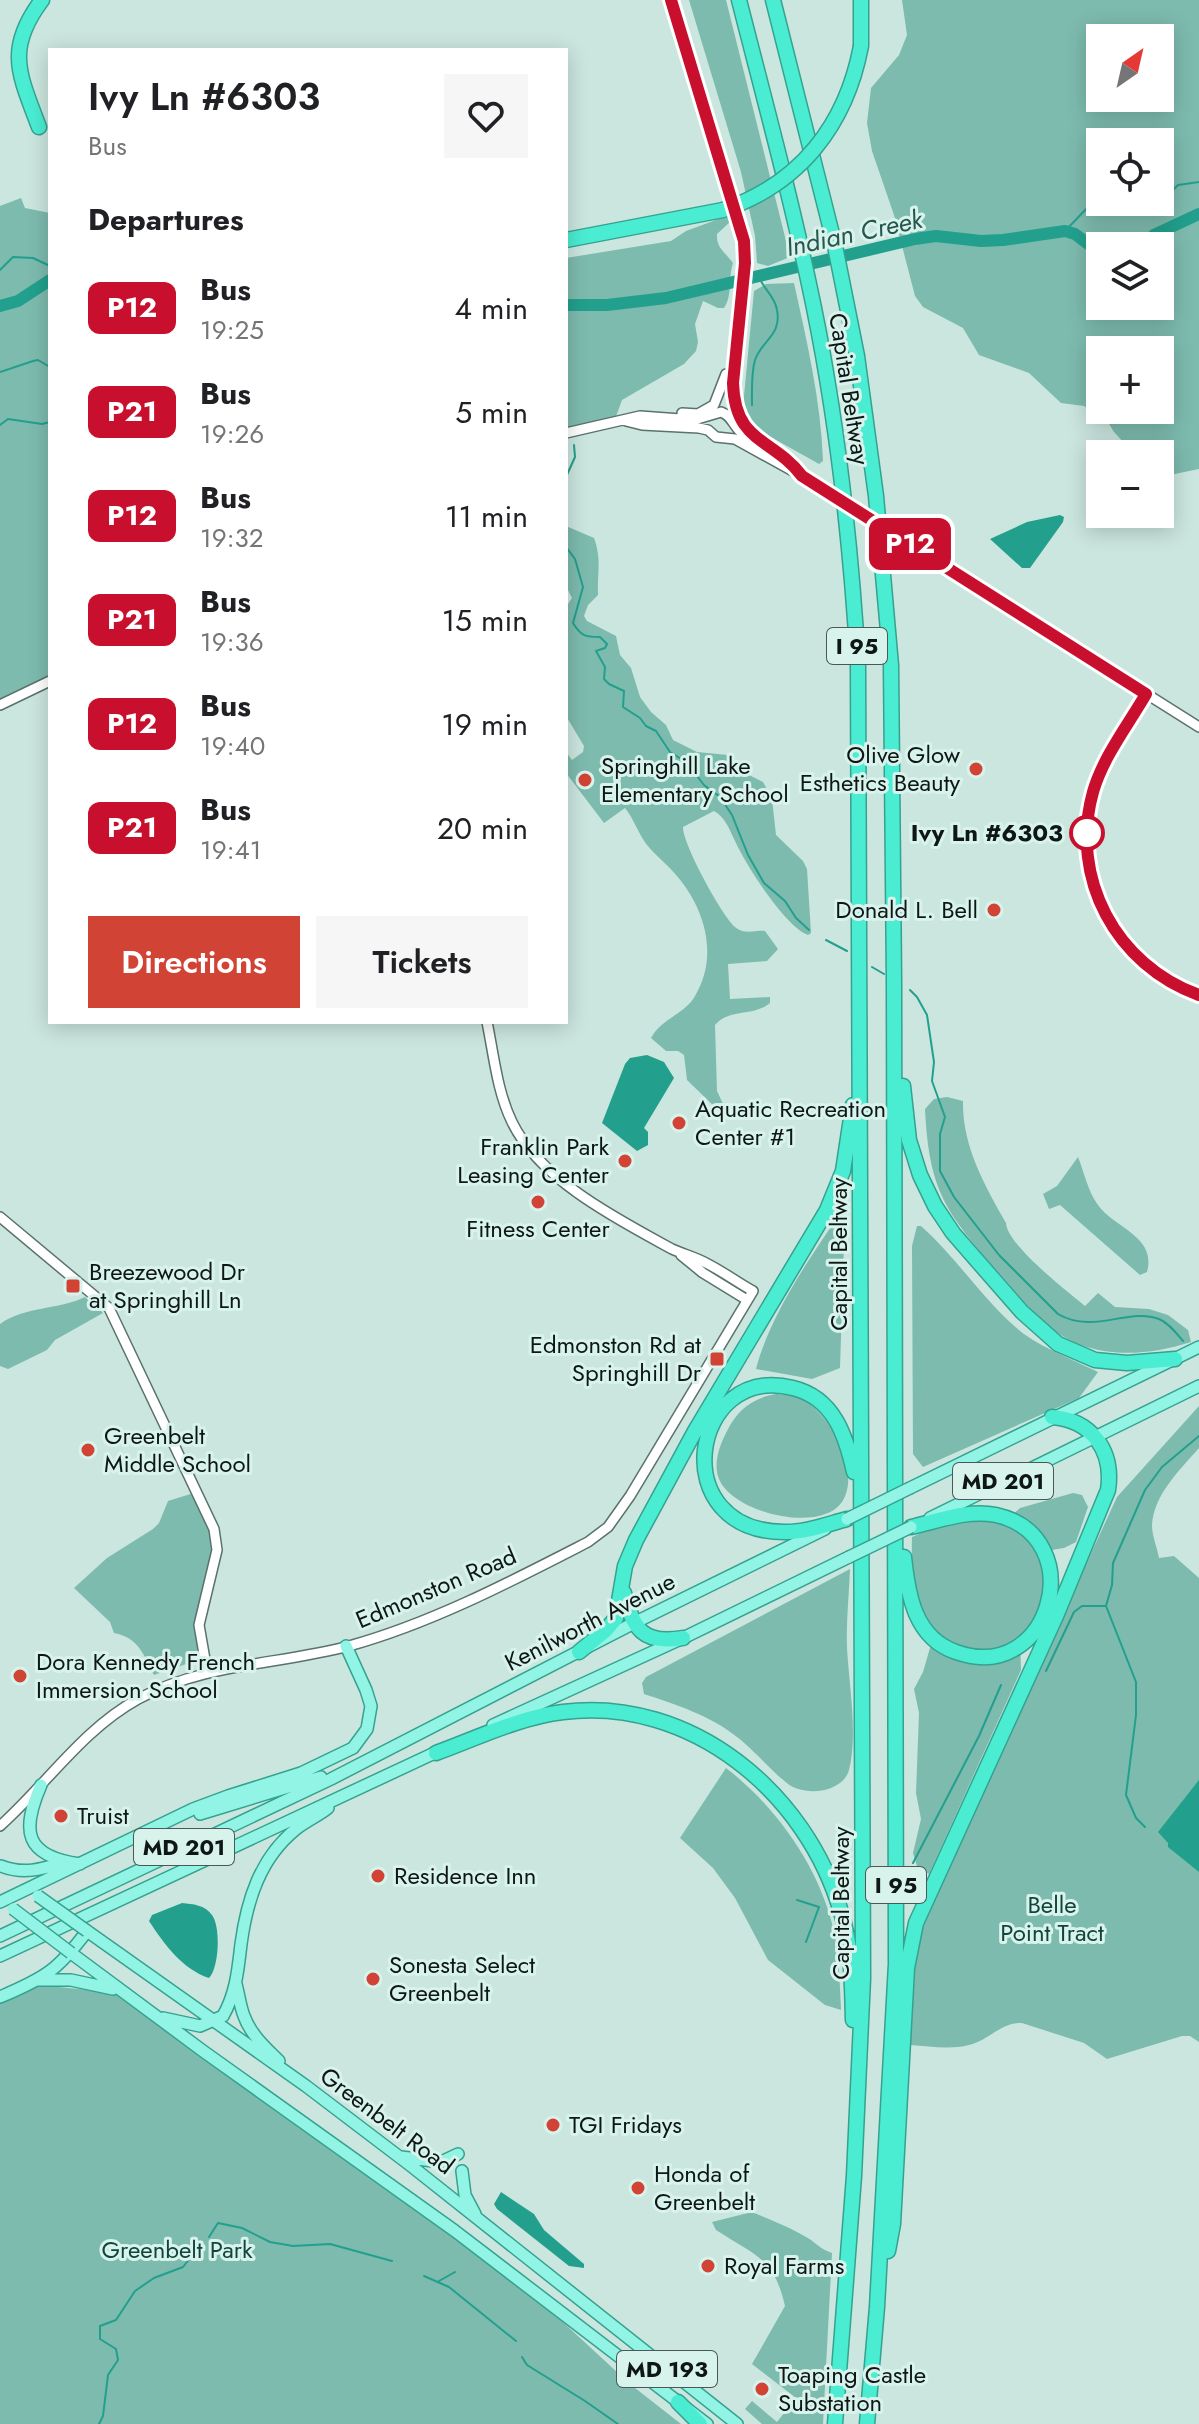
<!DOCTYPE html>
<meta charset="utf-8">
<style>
:root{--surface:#fff;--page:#f6f6f6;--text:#202124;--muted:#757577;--accent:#d14435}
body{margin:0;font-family:Jost,sans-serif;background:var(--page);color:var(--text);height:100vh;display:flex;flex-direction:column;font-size:30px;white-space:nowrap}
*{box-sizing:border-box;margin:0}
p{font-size:26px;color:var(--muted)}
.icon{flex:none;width:44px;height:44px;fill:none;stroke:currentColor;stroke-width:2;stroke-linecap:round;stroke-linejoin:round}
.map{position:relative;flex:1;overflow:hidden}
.sheet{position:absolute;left:48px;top:48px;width:520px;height:976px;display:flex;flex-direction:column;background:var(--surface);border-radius:0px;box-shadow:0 4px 20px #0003}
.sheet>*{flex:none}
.badge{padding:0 16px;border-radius:12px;font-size:28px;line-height:52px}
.needle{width:52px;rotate:34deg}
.controls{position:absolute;left:1086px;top:24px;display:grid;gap:16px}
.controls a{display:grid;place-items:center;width:88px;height:88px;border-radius:0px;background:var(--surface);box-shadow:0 4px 20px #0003;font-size:40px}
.map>.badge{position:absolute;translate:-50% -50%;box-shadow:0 0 0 4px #fff}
h2{padding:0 40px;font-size:30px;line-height:72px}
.round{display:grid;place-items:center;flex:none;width:84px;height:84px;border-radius:0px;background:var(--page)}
.headline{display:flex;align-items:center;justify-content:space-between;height:136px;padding:0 40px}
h1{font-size:38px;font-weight:600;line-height:60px}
.cta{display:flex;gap:16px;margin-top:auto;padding:16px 40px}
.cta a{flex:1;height:92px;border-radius:0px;background:var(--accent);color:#fff;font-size:32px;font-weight:600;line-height:92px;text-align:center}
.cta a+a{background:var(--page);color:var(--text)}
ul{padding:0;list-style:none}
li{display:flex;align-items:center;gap:24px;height:104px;padding:0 40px}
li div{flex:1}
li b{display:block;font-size:30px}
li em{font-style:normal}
li .badge{min-width:88px;font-weight:700;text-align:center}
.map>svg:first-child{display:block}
.green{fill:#7dbbae;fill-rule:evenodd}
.water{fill:#22a08d}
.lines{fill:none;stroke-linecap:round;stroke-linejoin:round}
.stream{stroke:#22a08d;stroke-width:2}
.river{stroke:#22a08d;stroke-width:12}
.tertiary-casing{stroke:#5a726c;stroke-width:12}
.primary-casing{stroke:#35a290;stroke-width:14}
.motorway-casing{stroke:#35a290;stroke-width:17}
.tertiary{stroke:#fff;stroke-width:9}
.primary{stroke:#92f4e4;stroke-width:11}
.motorway{stroke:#4aedd2;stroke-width:14}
.tertiary-bridge-casing{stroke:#5a726c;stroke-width:12;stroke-linecap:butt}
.primary-bridge-casing{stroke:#35a290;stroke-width:14;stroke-linecap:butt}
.motorway-bridge-casing{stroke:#35a290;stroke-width:17;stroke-linecap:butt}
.tertiary-bridge{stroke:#fff;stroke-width:9}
.primary-bridge{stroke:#92f4e4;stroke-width:11}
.motorway-bridge{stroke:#4aedd2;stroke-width:14}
.line-casing{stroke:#fff;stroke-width:18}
.line{stroke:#c8102e;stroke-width:12}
.poi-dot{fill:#d14435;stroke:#d8f3ec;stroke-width:3}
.stop-dot{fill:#fff;stroke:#c8102e;stroke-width:4}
.labels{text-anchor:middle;stroke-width:6;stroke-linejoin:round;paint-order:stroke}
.shield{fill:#d8f3ec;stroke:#4b5956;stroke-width:2}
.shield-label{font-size:22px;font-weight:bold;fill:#0e1715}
.street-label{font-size:24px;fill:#0e1715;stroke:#d8f3ec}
.poi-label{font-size:24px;fill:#0e1715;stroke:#d8f3ec;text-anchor:start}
.stop-label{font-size:24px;font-weight:bold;fill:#0e1715;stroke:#d8f3ec;text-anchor:end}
.park-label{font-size:24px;fill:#11443b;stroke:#d8f3ec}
.water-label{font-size:26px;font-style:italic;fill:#26564d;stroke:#d8f3ec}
</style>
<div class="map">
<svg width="1199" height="2424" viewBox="0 0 1199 2424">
<rect width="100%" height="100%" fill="#cbe6df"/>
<path class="green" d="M689 0H726L790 257 768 266 757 263 755 236 741 172Z
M902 0H1199V469L1160 477V454H1134L1114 432 1106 419 1084 406 1061 403 1029 373 979 355 963 328 923 307 915 296 894 215 872 151 867 123 871 88 899 55 907 35ZM1100 38H1160V98H1100ZM1100 142H1160V202H1100ZM1100 246H1160V306H1100ZM1100 350H1160V410H1100Z
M21 198 25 208 50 213V680L0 705V206Z
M724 217 729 218 730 222 717 234C716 248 725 252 733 263 728 277 733 295 724 308H718L703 301 695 324 698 342 696 351 684 364 622 400 614 422 566 433V258L671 241 686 231Z
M794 283C807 342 821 401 823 461L819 464 760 431 748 418 743 406 754 291 766 284Z
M566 526 594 538C602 560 597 573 598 595L588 605 584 616 587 621 616 636 620 655 631 668 640 697 651 712 666 725 673 740 697 752 728 755 741 771 763 782 772 799 776 835 803 861 807 869 811 933 808 935C785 927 746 865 735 841 729 829 726 818 714 811L683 827C682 843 722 916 735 927 744 935 755 930 765 931L778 949 767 961 728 964 730 999 770 997V1003C753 1017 729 1008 715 1025L717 1091 725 1108 720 1112 687 1080 684 1055 678 1051H666L651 1038C661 1019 685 1014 695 996 719 956 705 909 677 876 668 865 656 856 647 845 638 833 634 819 625 808L604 823 566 773V752L572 760 583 752 584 746 566 716V607L572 598 566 586Z
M947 1097 963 1101C962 1146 985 1186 1006 1223 1007 1245 1067 1291 1085 1306L1098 1293 1115 1307 1149 1309 1168 1315 1188 1330 1191 1342C1144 1357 1092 1360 1051 1328 1032 1313 1017 1293 1001 1275 947 1214 929 1193 925 1109L934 1099Z
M1078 1157C1084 1172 1088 1192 1098 1205 1114 1228 1157 1236 1147 1272L1140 1275 1060 1205 1049 1209 1043 1194 1057 1186Z
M833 1224 842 1230 844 1242 840 1368 812 1379 756 1369C769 1319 804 1266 833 1224Z
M917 1226H921C957 1258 983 1300 1020 1331 1040 1347 1074 1360 1098 1372L1079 1398 923 1467 913 1454 912 1246Z
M85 1297 103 1313 55 1340 47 1350 8 1369 0 1366V1324C25 1306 58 1310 85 1297Z
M776 1394C784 1395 793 1395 800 1398 830 1412 862 1472 842 1502 820 1534 733 1513 719 1479 713 1464 719 1447 726 1433 737 1410 752 1398 776 1394Z
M1199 1406V1448C1180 1470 1154 1494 1152 1525 1152 1536 1157 1547 1159 1558L1174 1556 1199 1578V2042L1190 2036H1182L1107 2059 1084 2043 1022 2023C1001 2022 988 2041 969 2045 949 2050 930 2046 910 2045L914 1961 922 1925 973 1809 1117 1497Z
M197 1492 216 1537 197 1648 198 1660 154 1675C144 1655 138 1637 114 1633L110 1622 74 1588 107 1558 153 1529 159 1523 168 1501Z
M1073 1493 1082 1495 1088 1507 1076 1542 1064 1548 1039 1552C1047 1593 1051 1605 1020 1637L1021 1670 929 1874 917 1866 913 1853 921 1819 916 1793 919 1713 914 1689 923 1672 934 1634C913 1603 911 1574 912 1537 941 1524 973 1515 1005 1522L1020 1508Z
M850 1569C849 1595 846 1622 847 1648 849 1684 858 1736 849 1770 843 1792 808 1796 791 1786 777 1777 753 1749 737 1737 711 1716 675 1704 644 1694L642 1683 646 1677Z
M726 1768C778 1808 822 1871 835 1936 839 1961 840 1986 841 2010L825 2005 768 1960 735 1898 713 1868 680 1838Z
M28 1984 120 1993 380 2181 554 2314 630 2384 681 2424H0V1996Z
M752 2212C771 2220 793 2228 811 2240 819 2246 823 2250 832 2253L823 2424H762L745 2409 752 2401 777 2422 796 2398 752 2364 785 2306C774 2257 754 2255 716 2230L712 2222Z"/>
<path class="water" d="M1060 515 1064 517 1063 522 1030 568H1022L990 539 1027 522Z
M647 1055 664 1062 674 1078 644 1128 648 1132V1145L637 1151 602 1123 625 1064 630 1058Z
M1199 1780V1872L1168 1847V1843L1158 1832Z
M182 1903C193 1904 205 1905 212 1915 221 1927 219 1968 209 1978 182 1969 164 1944 149 1921L152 1915Z
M501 2192 534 2214 544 2230 584 2264V2268L569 2266 497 2209 494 2204Z"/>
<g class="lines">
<path class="stream" d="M1065 231 1090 205 1121 204 1146 208 1157 206 1178 185 1199 182
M0 270 13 257 33 258 50 266
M0 372 33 361 38 360 50 367
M752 405C752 391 751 374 755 360 762 340 782 335 777 310 775 296 764 290 759 277
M566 418 567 421
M0 425 8 419 42 424 50 422
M566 477 575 457 574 445
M566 547 575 559 583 587 573 623C581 636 585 637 600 637L607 644 605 648 596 651 605 667 604 679 609 684 624 691 623 707 640 718 646 726 656 731 670 752 686 762 704 785 720 797 732 815 748 855 764 883 785 901 796 918 809 930
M826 940 847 951
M872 967 884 974
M910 990 917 997 927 1015 934 1062 932 1081 945 1117 940 1134V1171L954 1197 999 1255 1058 1314C1094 1335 1128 1307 1159 1319 1169 1323 1176 1333 1183 1341
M1046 1671 1074 1612 1082 1606H1106
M1145 1827 1136 1818 1126 1795 1136 1715V1682L1106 1606 1112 1585 1113 1563 1145 1490 1162 1467 1199 1436
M913 1863 979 1736 1001 1685
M797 1900 819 1907 806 1942
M209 2237 218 2223 242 2228 270 2242 293 2246 330 2244 392 2261
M424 2276 449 2287 516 2341
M439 2281 455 2272
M522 2357 527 2365 585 2401 618 2424
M99 2424 103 2416 108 2375 118 2360 116 2349 100 2339V2326L116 2320 135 2291 154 2278 183 2267 194 2253"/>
<path class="river" d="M1144 246 1154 235 1199 214
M566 305H607L666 298 915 239 936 236 981 241 1003 240 1065 231 1075 234 1100 253
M0 306 18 301 50 280"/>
<g class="tertiary-casing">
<path id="tertiary" d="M733 383C734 409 740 423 760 440
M682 413 698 414 714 405 726 374
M626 421 642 425 699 428 708 430 716 437 735 439 820 486
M566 433 640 416 694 420 721 412C733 416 733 427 743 434 762 450 786 455 802 476
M942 565 1199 727
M1146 694C1128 725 1103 757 1093 792 1069 878 1116 965 1199 995
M0 705 50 681
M0 1217 109 1308 214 1529 217 1550 199 1625 207 1671
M681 1255 703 1273 747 1300
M0 1826C47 1784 82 1730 138 1699 205 1663 277 1665 349 1646 432 1623 512 1581 588 1542L608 1527 630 1496 753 1291C737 1282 722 1271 706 1263 695 1257 683 1254 672 1249 617 1219 540 1180 512 1122 497 1091 494 1056 487 1022"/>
</g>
<g class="primary-casing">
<path id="primary" d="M910 1488 1199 1347
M930 1518 1199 1386
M493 1725 683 1638 849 1557
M41 1785C21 1831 24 1856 80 1864
M200 1814 321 1777
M1 1866C24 1875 42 1869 65 1862
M0 1902 193 1809 228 1796 301 1773 353 1748 367 1729 371 1706 366 1690 346 1646
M0 1936 331 1779 634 1623 825 1529
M71 1953 203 2051 455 2231 707 2424
M0 1956 441 1750
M40 1980H71L113 1989
M236 1984C239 1995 240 2006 244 2016 251 2035 265 2047 279 2061
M0 1997C45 1978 58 1970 87 1931L306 2086 410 2165 737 2424
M163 2018 200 2026 223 2016C236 1993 238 1970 241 1944 247 1900 260 1858 296 1829 306 1821 318 1816 328 1808
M401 2157 441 2162 458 2154
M462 2171 465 2195 475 2214"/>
</g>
<g class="motorway-casing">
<path id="motorway" d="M739 0C765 102 793 205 814 308 838 426 851 546 858 665L863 1978 854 2176 835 2424
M773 0 835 246 857 356 876 496 891 665 894 982 896 1964 877 2307 867 2424
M861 46V0
M39 127C19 74 5 49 42 0
M566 240 723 210
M903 1086 909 1140 920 1175 935 1206 953 1233 1022 1312 1058 1344 1095 1360 1127 1363 1175 1359
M847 1519C828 1524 808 1532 787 1532 663 1534 690 1362 793 1388 834 1398 846 1436 854 1472
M904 1557C908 1596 915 1638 956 1652 1052 1686 1091 1536 996 1515 968 1509 938 1521 911 1527
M624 1593C633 1629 643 1645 683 1638
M579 1652 606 1630 616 1618 625 1566 636 1540 695 1431 827 1210 843 1171 853 1105
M436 1753C477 1738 520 1717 563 1712 691 1696 807 1793 841 1912 852 1948 852 1983 853 2020
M888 2251 893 2224 907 1968 916 1923 1056 1616 1108 1490C1114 1450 1091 1420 1052 1417
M678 2402 700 2424"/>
</g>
<use href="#tertiary" class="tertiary"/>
<use href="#primary" class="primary"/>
<use href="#motorway" class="motorway"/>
<g class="tertiary-bridge-casing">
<path id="tertiary-bridge" d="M820 486 942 565"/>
</g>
<g class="primary-bridge-casing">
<path id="primary-bridge" d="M847 1519 910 1488
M849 1557 911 1527
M38 1896 87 1931
M13 1909 71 1953"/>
</g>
<g class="motorway-bridge-casing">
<path id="motorway-bridge" d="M723 210C800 184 846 125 861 46"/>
</g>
<use href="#tertiary-bridge" class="tertiary-bridge"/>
<use href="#primary-bridge" class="primary-bridge"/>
<use href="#motorway-bridge" class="motorway-bridge"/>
</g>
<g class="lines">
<g class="line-casing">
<path id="line" d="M671 0 744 241 745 263 733 383C735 444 772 437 802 476L1146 694C1128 725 1103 757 1093 792 1069 878 1116 965 1199 995"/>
</g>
<use href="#line" class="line"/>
</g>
<g class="poi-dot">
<circle cx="976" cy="769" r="8"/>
<circle cx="585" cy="780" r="8"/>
<circle cx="994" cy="910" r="8"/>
<circle cx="679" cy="1123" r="8"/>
<circle cx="625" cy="1161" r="8"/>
<circle cx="538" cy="1202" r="8"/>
<rect x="65" y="1278" width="16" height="16" rx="4"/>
<rect x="709" y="1351" width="16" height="16" rx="4"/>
<circle cx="88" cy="1450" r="8"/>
<circle cx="20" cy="1676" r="8"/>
<circle cx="61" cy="1816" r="8"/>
<circle cx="378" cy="1876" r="8"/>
<circle cx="373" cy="1979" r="8"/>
<circle cx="553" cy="2125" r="8"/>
<circle cx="638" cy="2188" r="8"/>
<circle cx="708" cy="2266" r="8"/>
<circle cx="762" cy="2389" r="8"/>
</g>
<circle class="stop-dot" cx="1087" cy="833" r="16"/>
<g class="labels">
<g class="shield">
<rect x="827" y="628" width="60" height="36" rx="6"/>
<rect x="953" y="1463" width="100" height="36" rx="6"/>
<rect x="134" y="1829" width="100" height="36" rx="6"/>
<rect x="866" y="1867" width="60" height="36" rx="6"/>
<rect x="617" y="2351" width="100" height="36" rx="6"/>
</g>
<g class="shield-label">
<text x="857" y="654">I 95</text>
<text x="1003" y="1489">MD 201</text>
<text x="184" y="1855">MD 201</text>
<text x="896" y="1893">I 95</text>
<text x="667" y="2377">MD 193</text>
</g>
<g class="street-label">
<text transform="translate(849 389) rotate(81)" y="8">Capital Beltway</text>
<text transform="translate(839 1254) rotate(-90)" y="8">Capital Beltway</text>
<text transform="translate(436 1588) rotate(-23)" y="8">Edmonston Road</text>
<text transform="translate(590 1622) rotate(-27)" y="8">Kenilworth Avenue</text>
<text transform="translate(841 1903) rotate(-90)" y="8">Capital Beltway</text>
<text transform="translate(387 2121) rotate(37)" y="8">Greenbelt Road</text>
</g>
<g class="poi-label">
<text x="960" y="763" text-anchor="end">Olive Glow<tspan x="960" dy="28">Esthetics Beauty</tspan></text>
<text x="601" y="774">Springhill Lake<tspan x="601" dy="28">Elementary School</tspan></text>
<text x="978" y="918" text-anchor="end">Donald L. Bell</text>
<text x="695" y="1117">Aquatic Recreation<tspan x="695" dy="28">Center #1</tspan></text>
<text x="609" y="1155" text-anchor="end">Franklin Park<tspan x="609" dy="28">Leasing Center</tspan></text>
<text x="538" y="1237" text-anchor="middle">Fitness Center</text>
<text x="89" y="1280">Breezewood Dr<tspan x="89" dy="28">at Springhill Ln</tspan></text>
<text x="701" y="1353" text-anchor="end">Edmonston Rd at<tspan x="701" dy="28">Springhill Dr</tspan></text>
<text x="104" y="1444">Greenbelt<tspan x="104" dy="28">Middle School</tspan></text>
<text x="36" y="1670">Dora Kennedy French<tspan x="36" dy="28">Immersion School</tspan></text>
<text x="77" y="1824">Truist</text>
<text x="394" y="1884">Residence Inn</text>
<text x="389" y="1973">Sonesta Select<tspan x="389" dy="28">Greenbelt</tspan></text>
<text x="569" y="2133">TGI Fridays</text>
<text x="654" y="2182">Honda of<tspan x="654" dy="28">Greenbelt</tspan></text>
<text x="724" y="2274">Royal Farms</text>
<text x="778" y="2383">Toaping Castle<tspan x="778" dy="28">Substation</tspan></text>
</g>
<g class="stop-label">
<text x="1063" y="841">Ivy Ln #6303</text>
</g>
<g class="park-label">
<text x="1052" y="1913">Belle<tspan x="1052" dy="28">Point Tract</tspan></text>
<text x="177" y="2258">Greenbelt Park</text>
</g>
<g class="water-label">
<text transform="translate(854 233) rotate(-12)" y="9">Indian Creek</text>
</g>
</g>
</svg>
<div class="controls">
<a><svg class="needle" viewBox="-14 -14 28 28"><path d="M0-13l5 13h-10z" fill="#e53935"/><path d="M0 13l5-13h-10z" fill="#757577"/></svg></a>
<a><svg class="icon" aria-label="locate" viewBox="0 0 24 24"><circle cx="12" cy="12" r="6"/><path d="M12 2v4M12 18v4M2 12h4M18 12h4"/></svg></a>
<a><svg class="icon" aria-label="layers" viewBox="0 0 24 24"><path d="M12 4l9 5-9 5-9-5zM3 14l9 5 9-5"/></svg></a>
<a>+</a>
<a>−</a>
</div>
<b class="badge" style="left:910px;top:544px;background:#c8102e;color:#fff">P12</b>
<section class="sheet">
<div class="headline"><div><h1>Ivy Ln #6303</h1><p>Bus</p></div><a class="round"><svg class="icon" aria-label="heart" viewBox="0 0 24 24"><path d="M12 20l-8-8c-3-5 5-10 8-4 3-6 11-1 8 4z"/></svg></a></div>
<h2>Departures</h2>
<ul>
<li><span class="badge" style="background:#c8102e;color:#fff">P12</span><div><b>Bus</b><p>19:25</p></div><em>4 min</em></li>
<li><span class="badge" style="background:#c8102e;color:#fff">P21</span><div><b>Bus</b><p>19:26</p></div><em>5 min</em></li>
<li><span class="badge" style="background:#c8102e;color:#fff">P12</span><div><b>Bus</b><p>19:32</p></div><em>11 min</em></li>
<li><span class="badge" style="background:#c8102e;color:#fff">P21</span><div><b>Bus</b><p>19:36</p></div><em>15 min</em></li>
<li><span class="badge" style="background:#c8102e;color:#fff">P12</span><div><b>Bus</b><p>19:40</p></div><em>19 min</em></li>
<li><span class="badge" style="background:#c8102e;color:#fff">P21</span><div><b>Bus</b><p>19:41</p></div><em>20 min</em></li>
</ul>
<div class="cta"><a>Directions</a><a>Tickets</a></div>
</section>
</div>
